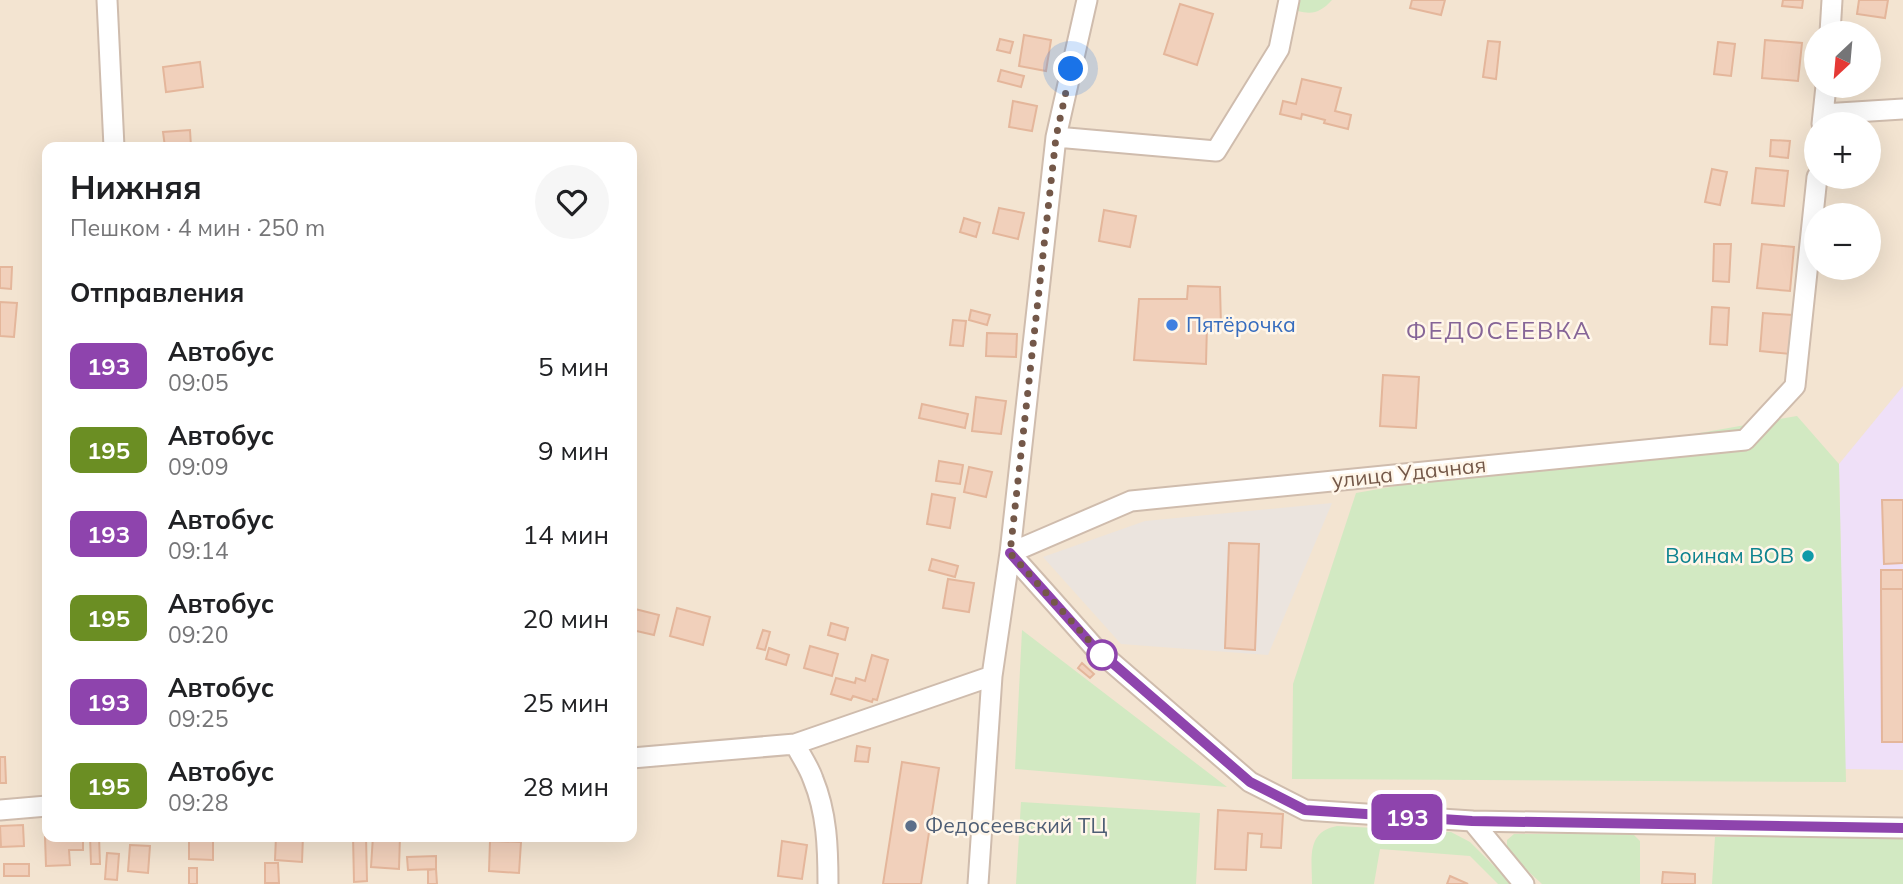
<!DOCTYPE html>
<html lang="ru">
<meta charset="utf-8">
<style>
:root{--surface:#fff;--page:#f6f6f6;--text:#202124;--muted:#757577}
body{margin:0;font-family:Mulish,sans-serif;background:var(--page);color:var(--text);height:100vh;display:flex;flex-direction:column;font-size:26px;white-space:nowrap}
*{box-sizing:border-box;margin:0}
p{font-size:23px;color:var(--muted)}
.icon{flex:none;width:38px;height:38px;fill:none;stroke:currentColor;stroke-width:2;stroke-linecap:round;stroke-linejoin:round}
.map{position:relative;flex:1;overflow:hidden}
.panel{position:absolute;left:42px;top:142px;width:595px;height:700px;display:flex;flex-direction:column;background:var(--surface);border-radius:14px;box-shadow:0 7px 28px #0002}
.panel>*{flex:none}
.badge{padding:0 14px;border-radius:10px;font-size:24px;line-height:46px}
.needle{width:46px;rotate:206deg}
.fabs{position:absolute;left:1804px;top:21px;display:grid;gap:14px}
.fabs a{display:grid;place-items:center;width:77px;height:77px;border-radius:50%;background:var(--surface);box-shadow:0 7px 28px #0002;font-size:35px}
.you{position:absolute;width:35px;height:35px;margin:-18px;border:5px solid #fff;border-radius:50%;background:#1a73e8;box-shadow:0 0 0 10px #1a73e833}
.map>.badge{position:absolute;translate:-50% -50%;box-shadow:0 0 0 4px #fff}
h2{padding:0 28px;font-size:26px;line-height:63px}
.round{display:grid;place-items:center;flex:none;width:74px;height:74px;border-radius:37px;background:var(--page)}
.summary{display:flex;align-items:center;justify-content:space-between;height:119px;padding:0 28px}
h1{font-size:33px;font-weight:700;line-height:52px}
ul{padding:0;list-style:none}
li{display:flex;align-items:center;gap:21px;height:84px;padding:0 28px}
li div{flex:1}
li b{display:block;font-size:26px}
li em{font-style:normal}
li .badge{min-width:77px;font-weight:700;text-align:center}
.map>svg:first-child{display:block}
.residential{fill:#f3e4d1;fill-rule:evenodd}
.industrial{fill:#ebe4de}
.education{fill:#efe0f8}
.green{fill:#d2e9c2}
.building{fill:#f1d0bb;stroke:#e4b69b;stroke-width:2}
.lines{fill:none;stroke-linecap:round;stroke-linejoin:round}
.minor-casing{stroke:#cfbcad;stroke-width:23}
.minor{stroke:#fff;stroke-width:19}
.line-casing{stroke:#fff;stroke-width:16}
.line{stroke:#8e44ad;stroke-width:10}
.walk{stroke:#745849;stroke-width:7;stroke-dasharray:0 12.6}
.shop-dot{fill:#3f7fe0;stroke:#fff6e9;stroke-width:2.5}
.culture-dot{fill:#0f9aa8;stroke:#fff6e9;stroke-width:2.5}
.stop-dot{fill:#fff;stroke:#8e44ad;stroke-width:3.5}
.service-dot{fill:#5c6f8a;stroke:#fff6e9;stroke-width:2.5}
.labels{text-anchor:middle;stroke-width:5;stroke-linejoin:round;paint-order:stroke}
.shop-label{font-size:21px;fill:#366cbe;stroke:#fff6e9;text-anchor:start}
.street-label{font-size:21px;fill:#745849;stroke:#fff6e9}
.culture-label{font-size:21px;fill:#0d838f;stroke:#fff6e9;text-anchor:end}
.service-label{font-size:21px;fill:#4e5e75;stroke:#fff6e9;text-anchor:start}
.quarter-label{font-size:24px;letter-spacing:2px;fill:#866597;stroke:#fff6e9}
</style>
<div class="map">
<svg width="1903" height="884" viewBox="0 0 1903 884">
<rect width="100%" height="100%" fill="#fcf2e3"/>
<path class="residential" d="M0 0H1903V884H0ZM1816 33H1869V86H1816ZM1816 124H1869V177H1816ZM47 147H632V836H47ZM1816 215H1869V268H1816Z"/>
<path class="industrial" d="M1332 503 1268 655 1121 644 1043 557 1145 521Z"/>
<path class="education" d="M1903 386V770L1845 769 1839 464Z"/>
<path class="green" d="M1299 0H1332C1321 12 1313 15 1298 11Z
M1797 416 1839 464 1846 782 1292 779 1293 684 1356 493Z
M1022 630 1227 787 1015 769Z
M1021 802 1200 813 1196 884H1016Z
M1337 826 1451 832 1470 842 1512 884H1498L1470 856 1380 849 1374 884H1312C1312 858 1306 832 1337 826Z
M1514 834H1633L1640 841V884H1542L1507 852V840Z
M1715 837H1903V884H1712Z"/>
<path class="building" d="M1412 0H1445L1441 15 1410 8Z
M1783 0H1803L1802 8 1782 6Z
M1859 0H1888L1885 18 1857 14Z
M1180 4 1213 14 1197 65 1164 54Z
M1024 35 1051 40 1046 71 1019 66Z
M1000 39 1013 42 1010 53 997 50Z
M1765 40 1802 43 1798 81 1762 78Z
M1488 41 1500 42 1496 79 1483 77Z
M1718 42 1735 44 1731 76 1714 74Z
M200 62 203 87 166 92 163 67Z
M1001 70 1024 76 1021 87 998 81Z
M1302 79 1341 88 1335 111 1351 115 1348 129 1324 123 1325 120 1302 114 1301 119 1280 114 1283 101 1296 104Z
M1013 101 1037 106 1032 131 1009 127Z
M190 130 191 147H165L163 132Z
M1771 140 1790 141 1788 158 1770 156Z
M1756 168 1788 171 1784 206 1752 203Z
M1712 169 1727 172 1720 205 1705 202Z
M999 208 1024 213 1018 239 993 233Z
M1104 210 1136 216 1130 247 1099 241Z
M964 218 980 223 976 237 960 232Z
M1714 244H1731L1729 282 1713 281Z
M1762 244 1794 247 1790 291 1757 288Z
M0 267H12L11 289 0 288Z
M1188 286 1220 287 1221 326 1207 324 1206 364 1134 360 1139 299H1187Z
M0 302 17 303 14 337 0 336Z
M1712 307 1729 308 1727 345 1710 344Z
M971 310 990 315 987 325 969 320Z
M1763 313 1793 315 1790 354 1760 351Z
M953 320 966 321 963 346 950 345Z
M987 333 1017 334 1016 357 986 356Z
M1383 375 1419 377 1416 428 1380 426Z
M976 397 1006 401 1001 434 972 431Z
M922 404 968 414 965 428 919 418Z
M939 461 963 465 960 484 936 481Z
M969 467 992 472 986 497 964 492Z
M932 494 955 498 950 528 927 524Z
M1882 500H1903V563L1884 564Z
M1229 543 1259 544 1255 650 1225 648Z
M932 559 958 566 955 577 929 570Z
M1881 570H1903V589H1881Z
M948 579 974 583 969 612 943 608Z
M1881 589H1903V742H1882Z
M677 608 710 617 703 645 670 636Z
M635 609 659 615 654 635 632 630Z
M831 623 848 628 845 640 828 635Z
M763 630 770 632 765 650 757 648Z
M810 646 838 654 832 676 804 668Z
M769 648 789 655 786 665 766 659Z
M872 655 888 660 877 700 873 699 872 702 853 696 851 700 831 694 836 678 855 683 856 678 865 681Z
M1082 663 1094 674 1090 678 1078 668Z
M857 746 870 748 868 762 855 761Z
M0 757H5L6 783H0Z
M902 762 939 768 921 884H883Z
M1218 810 1283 814 1281 848 1261 847 1262 834 1248 833 1246 870 1215 869Z
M23 825 24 846 1 847 0 826Z
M83 836V850H69L70 865 46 866 45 837Z
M90 836H99L100 864H91Z
M276 836H303L302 862 275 860Z
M353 836H366L367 881 354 882Z
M373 836H400L399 869 371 867Z
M189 841H213V860L189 859Z
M490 841 521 842 519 873 489 871Z
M782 841 807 845 802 879 778 876Z
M130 845 150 846 148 873 128 871Z
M107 853 119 854 117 880 105 879Z
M436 856V869L408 870 407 857Z
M265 863H278L279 883H265Z
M4 864H29V876H4Z
M189 868H197V884H189Z
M436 869 437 884H428V870Z
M1663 872 1695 874V884H1662Z
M1450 876 1468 884H1447Z"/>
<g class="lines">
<g class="minor-casing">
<path id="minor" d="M107 0 114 147
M1830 33 1832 0
M1823 114 1903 109
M1822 124 1826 86
M1056 137 1216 151 1279 49 1289 0
M1817 177 1795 386 1745 440 1131 501 1010 553 1094 647 1250 782 1305 810 1472 821 1903 828
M795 744C801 756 809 767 813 779 827 813 828 848 828 884
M632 758 795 744 992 676
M0 810 47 806
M1472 821 1524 884
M978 884 992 676 1010 553 1056 137 1087 0"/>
</g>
<use href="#minor" class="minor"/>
</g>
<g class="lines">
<g class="line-casing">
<path id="line" d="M1010 553 1094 647 1250 782 1305 810 1472 821 1903 828"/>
</g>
<use href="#line" class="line"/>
<path class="walk" d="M1071 69 1056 137 1010 553 1102 655"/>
</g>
<circle class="shop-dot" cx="1172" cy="325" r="7"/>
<circle class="culture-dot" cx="1808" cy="556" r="7"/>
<circle class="stop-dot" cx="1102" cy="655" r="14"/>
<circle class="service-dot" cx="911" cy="826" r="7"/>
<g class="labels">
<g class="shop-label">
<text x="1186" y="332">Пятёрочка</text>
</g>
<g class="street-label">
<text transform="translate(1409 473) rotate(-6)" y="7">улица Удачная</text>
</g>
<g class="culture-label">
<text x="1794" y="563">Воинам ВОВ</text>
</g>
<g class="service-label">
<text x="925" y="833">Федосеевский ТЦ</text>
</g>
<g class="quarter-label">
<text x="1499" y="339">ФЕДОСЕЕВКА</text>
</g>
</g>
</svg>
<div class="fabs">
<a><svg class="needle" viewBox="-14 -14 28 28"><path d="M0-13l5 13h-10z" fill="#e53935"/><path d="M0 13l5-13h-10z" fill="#757577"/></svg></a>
<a>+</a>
<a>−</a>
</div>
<div class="you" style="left:1071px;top:69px"></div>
<b class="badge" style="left:1407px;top:817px;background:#8e44ad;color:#fff">193</b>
<section class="panel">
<div class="summary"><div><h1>Нижняя</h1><p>Пешком · 4 мин · 250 m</p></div><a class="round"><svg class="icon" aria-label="heart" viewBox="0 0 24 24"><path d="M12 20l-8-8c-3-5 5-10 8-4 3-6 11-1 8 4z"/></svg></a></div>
<h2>Отправления</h2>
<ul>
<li><span class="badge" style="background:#8e44ad;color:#fff">193</span><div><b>Автобус</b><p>09:05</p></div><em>5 мин</em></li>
<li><span class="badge" style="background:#6b8e23;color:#fff">195</span><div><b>Автобус</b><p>09:09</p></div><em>9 мин</em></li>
<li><span class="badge" style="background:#8e44ad;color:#fff">193</span><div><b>Автобус</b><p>09:14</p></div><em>14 мин</em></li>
<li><span class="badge" style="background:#6b8e23;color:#fff">195</span><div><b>Автобус</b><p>09:20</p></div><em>20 мин</em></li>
<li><span class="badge" style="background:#8e44ad;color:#fff">193</span><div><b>Автобус</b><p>09:25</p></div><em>25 мин</em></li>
<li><span class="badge" style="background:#6b8e23;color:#fff">195</span><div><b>Автобус</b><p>09:28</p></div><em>28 мин</em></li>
</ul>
</section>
</div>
